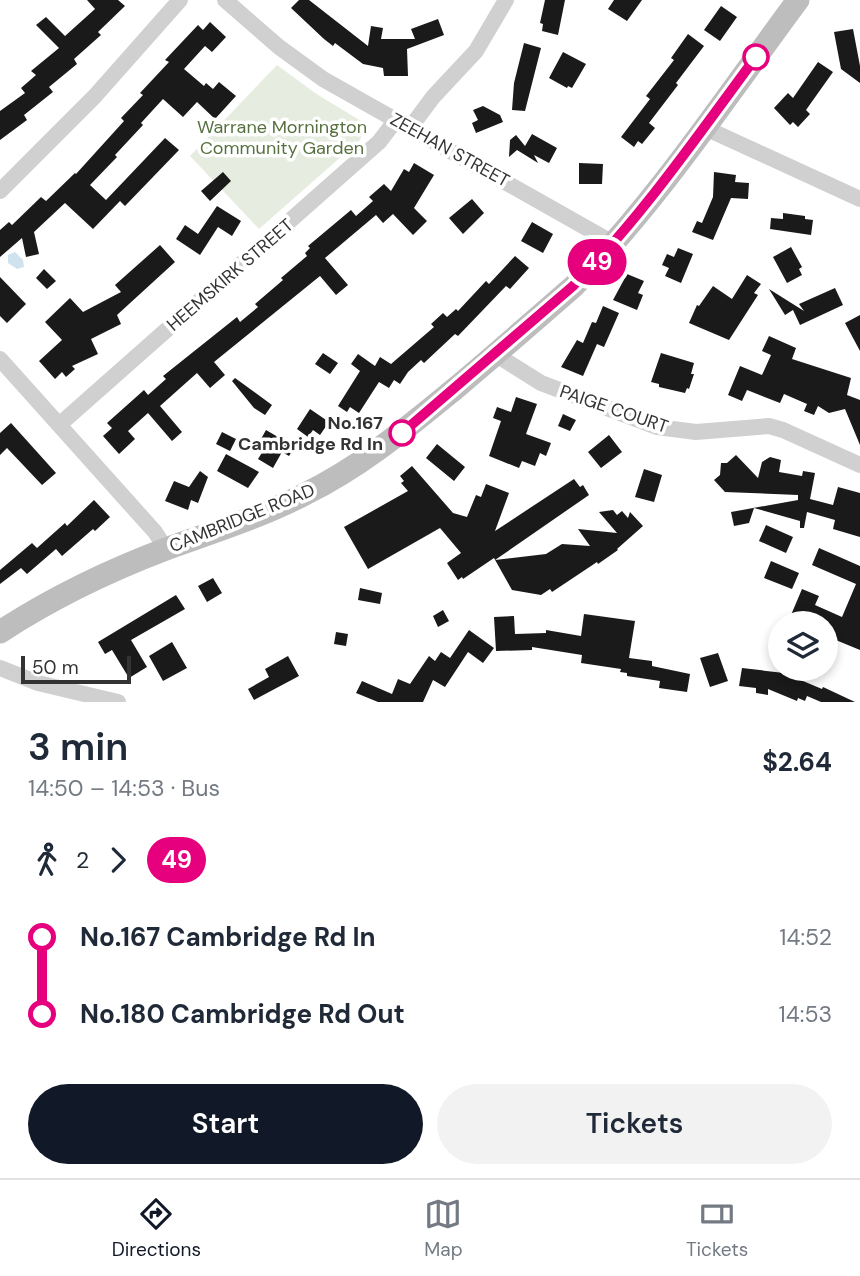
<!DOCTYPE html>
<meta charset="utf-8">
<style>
:root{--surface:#fff;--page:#f2f2f3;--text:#1f2937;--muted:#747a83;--line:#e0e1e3;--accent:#111827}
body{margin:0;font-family:"DM Sans",sans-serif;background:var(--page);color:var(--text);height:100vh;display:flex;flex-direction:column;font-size:26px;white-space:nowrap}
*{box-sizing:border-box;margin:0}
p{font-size:23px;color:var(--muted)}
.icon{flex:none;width:38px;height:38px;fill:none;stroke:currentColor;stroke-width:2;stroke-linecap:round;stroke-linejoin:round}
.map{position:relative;height:702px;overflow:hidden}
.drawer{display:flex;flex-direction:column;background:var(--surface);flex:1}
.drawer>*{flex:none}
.badge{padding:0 14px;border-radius:23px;font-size:24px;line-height:46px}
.fabs{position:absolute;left:768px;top:611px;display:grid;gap:14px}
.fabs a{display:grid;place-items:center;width:70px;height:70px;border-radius:50%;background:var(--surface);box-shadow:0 4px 10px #0003;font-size:35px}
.scale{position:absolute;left:21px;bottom:18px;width:110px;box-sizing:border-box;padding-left:7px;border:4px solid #333;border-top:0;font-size:19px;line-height:24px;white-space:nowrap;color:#333;-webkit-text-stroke:5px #fff;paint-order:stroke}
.map>.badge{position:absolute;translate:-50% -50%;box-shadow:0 0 0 4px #fff}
.legs{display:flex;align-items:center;gap:10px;height:77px;padding:0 28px;font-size:23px}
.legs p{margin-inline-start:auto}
.summary{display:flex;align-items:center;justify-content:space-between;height:119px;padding:0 28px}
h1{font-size:38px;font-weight:600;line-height:52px}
.action{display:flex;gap:14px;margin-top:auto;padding:14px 28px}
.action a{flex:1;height:80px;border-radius:42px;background:var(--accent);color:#fff;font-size:28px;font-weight:600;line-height:80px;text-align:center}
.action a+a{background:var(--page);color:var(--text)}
ul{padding:0 28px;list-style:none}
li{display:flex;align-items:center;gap:24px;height:77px;font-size:26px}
li i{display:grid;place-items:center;width:10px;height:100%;margin:0 9px;background:currentColor}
li i::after{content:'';width:18px;height:18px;margin:-9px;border:5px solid;border-radius:50%;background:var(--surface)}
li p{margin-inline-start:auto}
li:first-child i{background:linear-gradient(#0000 50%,currentColor 0)}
li:last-child i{background:linear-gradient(currentColor 50%,#0000 0)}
.dock{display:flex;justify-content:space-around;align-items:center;height:98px;border-top:2px solid var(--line);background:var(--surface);font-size:19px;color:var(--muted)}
.dock a{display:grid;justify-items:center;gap:4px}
.dock .selected{color:var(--accent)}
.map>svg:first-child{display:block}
.green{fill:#e6ecdf}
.water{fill:#cfe2ee}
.building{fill:#1a1a1a}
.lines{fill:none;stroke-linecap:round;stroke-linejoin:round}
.minor{stroke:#d0d0d0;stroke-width:16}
.secondary{stroke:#bdbdbd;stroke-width:23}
.line-1-casing{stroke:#fff;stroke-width:16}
.line-1{stroke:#e6007e;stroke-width:10}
.stop-1-dot{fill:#fff;stroke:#e6007e;stroke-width:3.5}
.labels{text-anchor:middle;stroke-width:7;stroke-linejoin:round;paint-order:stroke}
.park-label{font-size:18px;fill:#56703f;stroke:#fff}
.street-label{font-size:18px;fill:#333;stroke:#fff}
.stop-label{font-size:18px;font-weight:bold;fill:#333;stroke:#fff;text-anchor:end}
</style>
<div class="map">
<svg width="860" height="702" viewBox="0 0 860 702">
<rect width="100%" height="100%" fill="#fff"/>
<path class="green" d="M277 65 315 93 361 121 365 127 360 140 259 229 190 156Z"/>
<path class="water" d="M15 252 23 260 24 267 17 269 8 263V255Z"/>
<path class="building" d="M87 0H118L125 6 98 32 101 35 74 59 77 64 49 87 53 92 24 115 27 120 0 140V111L25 93 21 88 36 75 31 71 59 48 36 25 46 17 65 36 95 9Z
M299 0H309L368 46 371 26 383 28 381 39H415L411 29 438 19 444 35 407 49 408 76H384L383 68 363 64 335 43 333 46 324 39 291 8Z
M545 0H565L558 35 542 31 543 24 540 23Z
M614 0H642L627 21 608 9Z
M721 6 737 17 720 41 704 30Z
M210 22 226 37 212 52 205 46 184 69 204 86 206 83 213 89 219 82 236 96 215 119 197 102 183 117 163 99 141 123 143 125 115 155 117 157 90 185 106 200 165 138 179 150 125 206 120 201 93 229 65 203 34 232 39 254 26 257 22 238 0 257V230L9 222 12 225 41 197 46 201 75 173 76 174 124 121 121 118 143 95 140 93 169 62 165 60 198 25 203 30Z
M853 29 860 66V83L841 69 834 32Z
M688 34 704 46 676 83 678 85 649 123 655 128 642 144 638 141 634 147 621 137 650 99 646 96 674 60 671 58Z
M524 43 541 48 525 111 512 110 514 83Z
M563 52 586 64 572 88 568 86 567 88 549 78Z
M818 62 833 72 806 110 810 114 798 127 793 122 790 125 774 108 788 93 793 98Z
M483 106 500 115 503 122 476 133 472 123 478 120 473 110Z
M532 134 557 148 549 163 534 155 538 163 517 150 509 157 510 140 516 135 525 146Z
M414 163 434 175 414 208 427 221 413 235 393 214 383 223 376 215 325 258 348 285 336 295 320 276 214 362 225 375 210 388 197 373 160 406 182 432 172 441 148 413 128 431 135 439 119 454 103 436 112 428 107 423 144 390 148 395 166 379 163 376 237 317 240 322 258 307 255 304 283 280 281 278 307 256 305 253 310 248 308 246 351 210 356 216 373 201 369 197 384 184 391 191 404 169 409 172Z
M579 163 603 164 602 184H579Z
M223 172 231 181 210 201 201 191Z
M714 172 736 175 735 182 749 183 748 199 731 198 713 240 692 232 697 221 702 223 713 197Z
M472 199 484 213 463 234 449 218Z
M217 206 241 221 232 236 218 227 200 255 176 239 185 225 198 234Z
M783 213 805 216V219L813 220 811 235 770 229 771 218 783 219Z
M532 222 553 234 543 253 521 241Z
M160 245 175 262 117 315 121 324 91 339 98 354 72 366 75 369 66 377 62 372 55 379 39 361 62 340 45 322 70 298 83 312 121 292 115 285Z
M791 247 802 267 799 269 802 275 787 283 773 257Z
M678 248 693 254 681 283 665 276 669 268 662 265 667 254 674 257Z
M515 256 529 268 510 289 506 286 458 336 455 334 424 363 421 360 408 372 400 384 394 380 389 388 379 382 359 413 350 407 347 412 338 406 360 371 351 364 358 354 375 366 380 357 391 364 434 327 431 324 443 313 447 317 456 309 458 311 486 281 489 284Z
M44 269 56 281 47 289 36 278Z
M627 274 644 281 638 293 643 295 637 310 613 300Z
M747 275 761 284 754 293 758 295 729 340 689 323 697 305 699 306 713 286 732 299Z
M0 277 26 304 7 323 0 316Z
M835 288 843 305 800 325 793 310 785 315 769 289 804 311 799 304Z
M603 306 619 313 604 347 597 344 583 376 561 367 577 340 583 343 592 322 596 323Z
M860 315V351L845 323Z
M769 336 796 348 792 359 851 378 847 395 860 400V445L845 409 829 413 818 406 814 415 804 411 807 404 784 394 780 403 747 390 742 401 728 395 740 366 762 375 771 355 762 351Z
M323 353 338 363 330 374 315 364Z
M661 353 694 363 691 374H694L689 389 687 388 685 393 659 387V384L651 382Z
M235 378 272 405 265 415 254 408 232 381Z
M516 397 537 404 526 434 551 443 546 456 540 453 535 466 522 461 519 468 489 456 501 421 493 418 497 407 511 412Z
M310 409 329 422 320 435 313 430 308 437 297 429Z
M563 414 576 420 570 431 558 426Z
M11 423 56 473 42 485 7 448 0 455V433Z
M266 430 295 447 289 456 282 452 273 468 258 459 268 443 261 439Z
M222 432 236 439 230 451 216 444Z
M609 435 622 452 601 468 588 452Z
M437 444 465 467 454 481 426 458Z
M226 454 259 472 248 488 217 471Z
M736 455 758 478 762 462 770 457 781 460 779 472 802 476 803 471 815 473 810 499 833 505 838 487 860 493V537L833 529 835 520 807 512 804 528H800V521L754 508 749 523 734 526 731 512 798 500V495L725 492 714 480 720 475 721 463H727Z
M412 466 453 513 467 517 476 495 481 497 486 484 509 493 495 531 574 479 580 487 583 485 589 495 495 560 546 554 562 544 590 546 578 529 617 533 599 512 613 510 617 515 622 511 628 518 630 512 643 526 617 549 618 550 598 564 597 562 552 592 550 589 541 595 512 590 494 558 463 579 462 577 458 580 447 563 461 553 440 528 368 569 344 527 408 491 401 483 404 481 400 476Z
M644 469 662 475 654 502 635 497Z
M200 471 208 477 198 503 191 500 188 510 165 501 174 481 189 487Z
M94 500 110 517 95 531 93 529 62 556 56 549 27 574 21 568 0 584V570L32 543 37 548 65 523 67 526Z
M766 525 793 537 786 553 759 541Z
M819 548 860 566V650L826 636V623H809L791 615 802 589 819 596 815 605 842 617 856 584 812 565Z
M771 561 799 573 792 589 764 578Z
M213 578 222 593 207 602 198 586Z
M360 588 382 593 380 604 358 600Z
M176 595 185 609 131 640 147 667 129 678 112 650 105 654 98 642Z
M443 610 449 621 438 627 433 616Z
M584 614 635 621 629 658 652 661V666L690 674 687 692 659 688 660 681 627 676V673L620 672 621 669 581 663 582 655 532 647V650L496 651 494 617 514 616 515 634 546 633V630L581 636Z
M469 630 494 648 483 663 468 652 445 687 433 680 423 702H378L356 693 362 681 392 694 398 679 410 684 429 656 435 661 441 652 450 658Z
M336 632 348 634 346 646 334 644Z
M172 642 187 668 163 681 149 656Z
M718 653 728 681 710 687 700 658Z
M288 656 299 676 254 700 248 689 269 677 265 669Z
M742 668 784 673 822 689 823 687 855 702H821L807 696 805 701 798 698 797 701 768 689V695L756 693V688L739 686Z"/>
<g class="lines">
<path class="minor" d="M225 0 279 47 323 79 613 243
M703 127 860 199
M410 128 433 97 476 51 506 0
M0 191 95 96 180 0
M495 354 541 383 657 427 696 432 769 426 783 430 860 465
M0 359 155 532 166 549
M59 425 379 142 396 120
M0 668 38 683 118 702"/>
<path class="secondary" d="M0 632C52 598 108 571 166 549 213 532 261 517 305 494 362 466 408 427 457 387 496 354 535 320 574 286 658 200 726 97 798 0"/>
</g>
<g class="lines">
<g class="line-1-casing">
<path id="line-1" d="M402 433 573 286C642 217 698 135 756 57"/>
</g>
<use href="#line-1" class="line-1"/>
</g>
<g class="stop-1-dot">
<circle cx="756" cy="57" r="12"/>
<circle cx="402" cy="433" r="12"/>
</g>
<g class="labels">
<g class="park-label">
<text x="282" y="133">Warrane Mornington<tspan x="282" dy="21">Community Garden</tspan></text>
</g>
<g class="street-label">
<text transform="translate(450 150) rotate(29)" y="6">ZEEHAN STREET</text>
<text transform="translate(230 275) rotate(-41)" y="6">HEEMSKIRK STREET</text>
<text transform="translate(614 409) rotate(19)" y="6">PAIGE COURT</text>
<text transform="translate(242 518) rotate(-22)" y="6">CAMBRIDGE ROAD</text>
</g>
<g class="stop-label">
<text x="383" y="429">No.167<tspan x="383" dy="21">Cambridge Rd In</tspan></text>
</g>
</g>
</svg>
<div class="fabs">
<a><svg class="icon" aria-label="layers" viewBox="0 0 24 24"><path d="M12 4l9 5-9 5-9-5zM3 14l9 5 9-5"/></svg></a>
</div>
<div class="scale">50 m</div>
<b class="badge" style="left:597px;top:262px;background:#e6007e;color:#fff">49</b>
</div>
<section class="drawer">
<div class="summary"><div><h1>3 min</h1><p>14:50 – 14:53 · Bus</p></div><b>$2.64</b></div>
<div class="legs"><svg class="icon" aria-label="walk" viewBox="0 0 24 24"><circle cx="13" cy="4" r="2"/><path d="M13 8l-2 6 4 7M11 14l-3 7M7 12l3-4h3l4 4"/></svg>2<svg class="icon" aria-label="forward" viewBox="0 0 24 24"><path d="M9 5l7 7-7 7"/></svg><b class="badge" style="background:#e6007e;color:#fff">49</b></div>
<ul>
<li><i style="color:#e6007e"></i><b>No.167 Cambridge Rd In</b><p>14:52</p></li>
<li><i style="color:#e6007e"></i><b>No.180 Cambridge Rd Out</b><p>14:53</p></li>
</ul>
<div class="action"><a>Start</a><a>Tickets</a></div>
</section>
<nav class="dock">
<a class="selected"><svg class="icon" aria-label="directions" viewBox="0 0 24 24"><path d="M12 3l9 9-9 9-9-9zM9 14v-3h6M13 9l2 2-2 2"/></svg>Directions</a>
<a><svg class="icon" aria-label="map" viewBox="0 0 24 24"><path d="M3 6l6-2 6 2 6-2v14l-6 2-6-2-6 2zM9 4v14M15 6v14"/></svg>Map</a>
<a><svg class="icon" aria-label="tickets" viewBox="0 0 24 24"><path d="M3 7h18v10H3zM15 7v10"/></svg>Tickets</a>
</nav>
